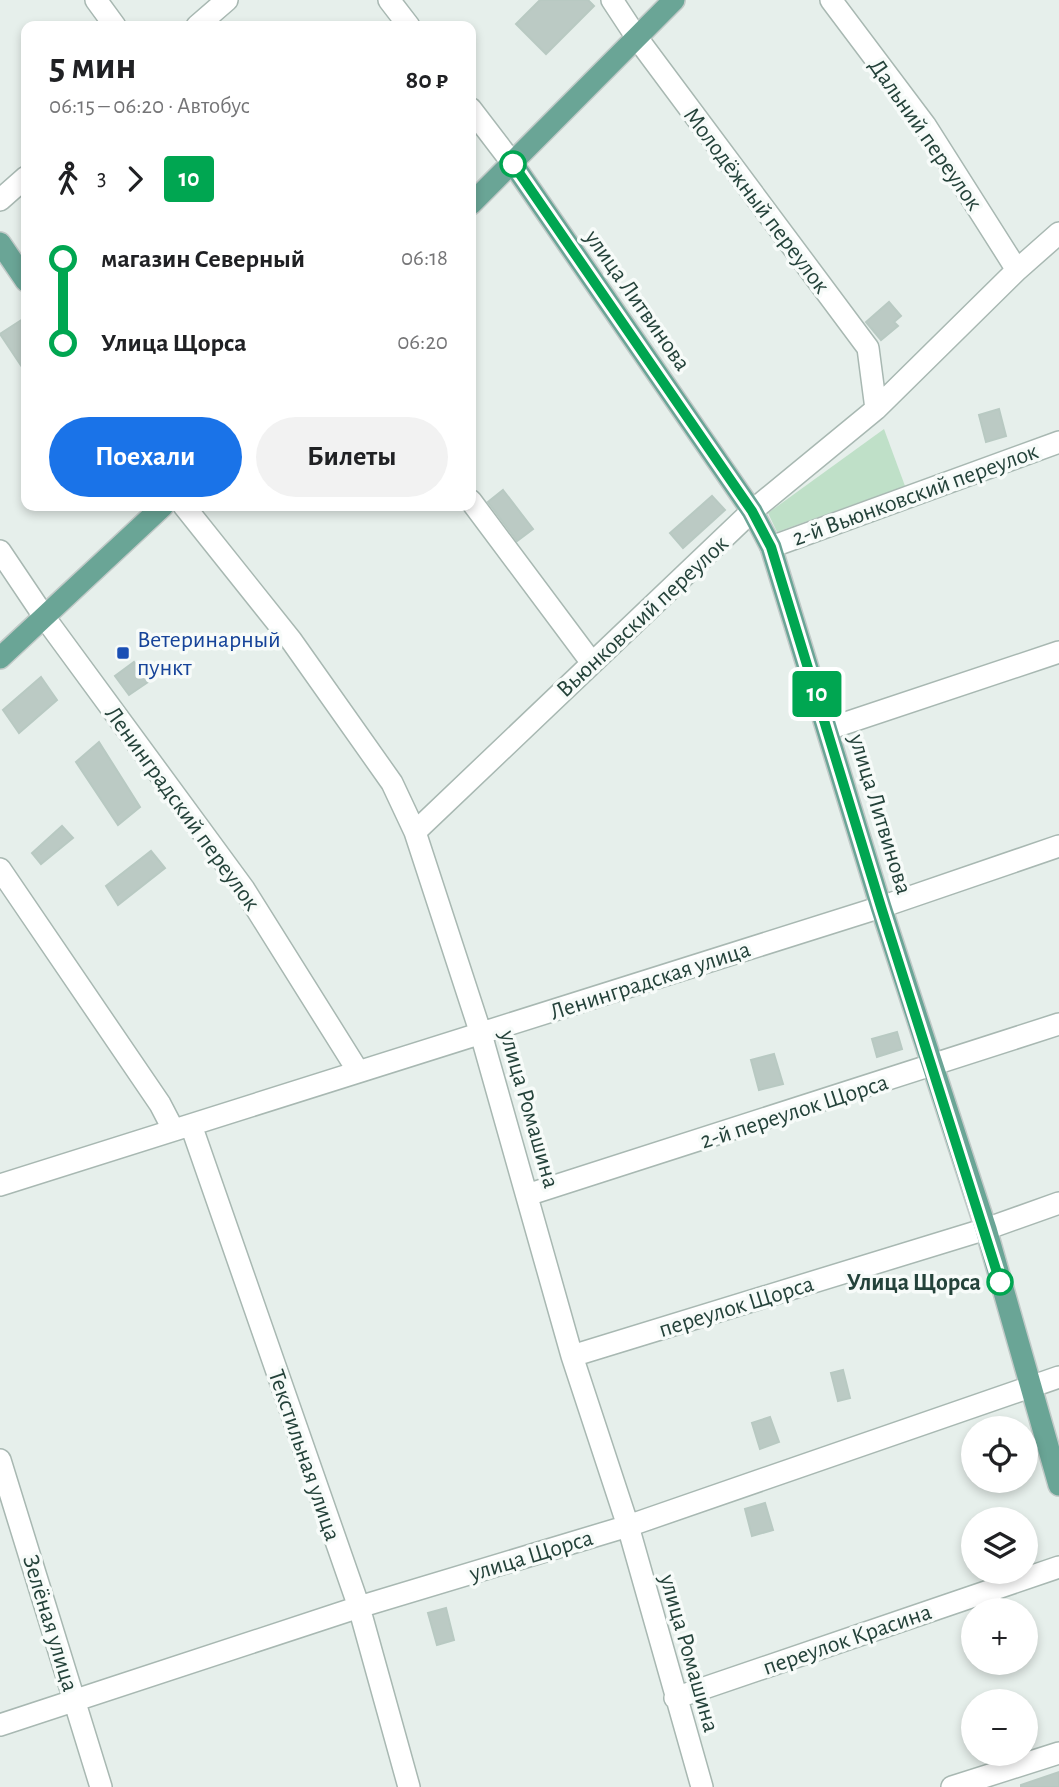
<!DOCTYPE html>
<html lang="ru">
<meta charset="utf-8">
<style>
:root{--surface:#fff;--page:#f2f2f2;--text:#202124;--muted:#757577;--accent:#1a73e8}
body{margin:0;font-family:"Alegreya Sans",sans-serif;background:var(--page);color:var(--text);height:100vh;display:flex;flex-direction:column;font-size:26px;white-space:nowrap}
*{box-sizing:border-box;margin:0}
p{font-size:23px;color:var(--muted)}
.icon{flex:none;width:38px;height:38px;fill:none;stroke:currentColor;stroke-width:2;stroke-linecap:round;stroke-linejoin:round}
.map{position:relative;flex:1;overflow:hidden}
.sheet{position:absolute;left:21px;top:21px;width:455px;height:490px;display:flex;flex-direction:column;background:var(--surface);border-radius:14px;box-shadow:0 4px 10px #0003}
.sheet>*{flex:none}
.badge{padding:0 14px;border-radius:5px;font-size:24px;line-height:46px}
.controls{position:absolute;left:961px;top:1416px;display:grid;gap:14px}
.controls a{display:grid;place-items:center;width:77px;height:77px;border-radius:50%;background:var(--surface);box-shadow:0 4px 10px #0003;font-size:35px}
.map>.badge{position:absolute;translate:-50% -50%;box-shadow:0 0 0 4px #fff}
.legs{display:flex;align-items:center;gap:10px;height:77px;padding:0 28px;font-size:23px}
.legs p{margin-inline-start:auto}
.headline{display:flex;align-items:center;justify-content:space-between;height:119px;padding:0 28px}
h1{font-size:38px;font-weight:600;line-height:52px}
.primary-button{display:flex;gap:14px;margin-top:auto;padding:14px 28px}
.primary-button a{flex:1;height:80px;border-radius:42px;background:var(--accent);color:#fff;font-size:28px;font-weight:600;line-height:80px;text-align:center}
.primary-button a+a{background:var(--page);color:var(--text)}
ul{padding:0 28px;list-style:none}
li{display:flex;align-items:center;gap:24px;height:84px;font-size:26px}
li i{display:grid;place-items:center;width:10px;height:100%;margin:0 9px;background:currentColor}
li i::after{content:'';width:18px;height:18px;margin:-9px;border:5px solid;border-radius:50%;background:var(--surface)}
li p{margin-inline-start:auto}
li:first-child i{background:linear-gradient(#0000 50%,currentColor 0)}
li:last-child i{background:linear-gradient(currentColor 50%,#0000 0)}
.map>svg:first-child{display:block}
.green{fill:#bfe0c8}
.building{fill:#bbcac4;stroke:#b8c9c2;stroke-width:2}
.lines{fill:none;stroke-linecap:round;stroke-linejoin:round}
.minor-casing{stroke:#a8b8b2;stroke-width:24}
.major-casing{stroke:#c2cac8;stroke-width:24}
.minor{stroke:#fff;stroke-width:21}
.major{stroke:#6aa596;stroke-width:21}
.line-1-casing{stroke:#fff;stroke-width:16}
.line-1{stroke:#00a651;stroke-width:10}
.stop-1-dot{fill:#fff;stroke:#00a651;stroke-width:3.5}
.transit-dot{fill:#1a4fb4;stroke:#f7fbf9;stroke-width:2.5}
.labels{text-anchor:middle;stroke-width:7;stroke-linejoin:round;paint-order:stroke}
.street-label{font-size:24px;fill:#24423a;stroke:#f7fbf9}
.transit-label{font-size:24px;fill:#164399;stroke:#f7fbf9;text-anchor:start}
.stop-label{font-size:24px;font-weight:bold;fill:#24423a;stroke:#f7fbf9;text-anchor:end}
</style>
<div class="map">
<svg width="1059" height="1787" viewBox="0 0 1059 1787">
<rect width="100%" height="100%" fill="#e6efeb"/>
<path class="green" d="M884 429 905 486 777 532 768 513Z"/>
<path class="building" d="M540 0H588L594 6 546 54 516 24Z
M889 302 901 316 894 322 898 326 881 340 866 322Z
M26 317V373L0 334Z
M999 409 1006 436 986 442 979 415Z
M503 490 533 529 517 541 488 502Z
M712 496 725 510 683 548 670 533Z
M134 662 148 682 129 695 115 676Z
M41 677 57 700 19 733 3 710Z
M99 742 140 807 118 825 76 762Z
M62 826 73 838 41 864 32 853Z
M151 851 165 868 118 905 106 886Z
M897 1032 902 1049 877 1057 872 1039Z
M774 1054 783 1084 759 1090 751 1060Z
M843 1370 850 1398 838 1401 831 1373Z
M770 1417 779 1442 760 1449 752 1423Z
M765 1503 773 1530 752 1536 745 1509Z
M446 1608 454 1640 437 1645 428 1613Z
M1059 1772V1787H1021V1785Z"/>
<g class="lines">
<g class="minor-casing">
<path id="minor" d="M96 0 115 26
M389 0 409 26
M612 0 637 38 868 348 876 409
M831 0 925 125 1017 270
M197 26 227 0
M471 109 513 164
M0 200 26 177
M471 501 592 663
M184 506 291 640 392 783 415 832 481 1034 572 1356 628 1526 702 1787
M771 547 1059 442
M0 551 45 618 244 889 358 1071
M828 729 1059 652
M415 832 752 511 876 409 1017 270 1059 233
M0 869 160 1104 173 1129
M191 1125 359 1607 409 1787
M0 1185 881 907 1059 846
M527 1195 1059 1024
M572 1356 986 1229 1059 1203
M0 1460 101 1787
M675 1698 1059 1567
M0 1725 359 1607 628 1526 1059 1377
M952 1787 1059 1753"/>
</g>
<g class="major-casing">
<path id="major" d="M513 164 752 511 771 547 881 907 986 1229 1059 1485
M471 204 674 0
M0 243 26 281
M0 658 163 506"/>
</g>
<use href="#minor" class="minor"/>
<use href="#major" class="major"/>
</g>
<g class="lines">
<g class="line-1-casing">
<path id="line-1" d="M513 164 752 511 771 547 881 907 1000 1282"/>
</g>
<use href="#line-1" class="line-1"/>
</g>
<g class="stop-1-dot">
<circle cx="513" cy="164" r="12"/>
<circle cx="1000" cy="1282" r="12"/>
</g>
<rect class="transit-dot" x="116" y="646" width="14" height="14" rx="3.5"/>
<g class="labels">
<g class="street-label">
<text transform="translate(926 134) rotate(55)" y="8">Дальний переулок</text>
<text transform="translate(757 200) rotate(53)" y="8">Молодёжный переулок</text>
<text transform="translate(638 300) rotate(55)" y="8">улица Литвинова</text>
<text transform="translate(915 494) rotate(-20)" y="8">2-й Вьюнковский переулок</text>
<text transform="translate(642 616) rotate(-43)" y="8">Вьюнковский переулок</text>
<text transform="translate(183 808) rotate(54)" y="8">Ленинградский переулок</text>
<text transform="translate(881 814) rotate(73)" y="8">улица Литвинова</text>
<text transform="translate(650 980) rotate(-18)" y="8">Ленинградская улица</text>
<text transform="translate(530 1109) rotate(74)" y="8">улица Ромашина</text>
<text transform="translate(794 1111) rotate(-18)" y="8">2-й переулок Щорса</text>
<text transform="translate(736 1306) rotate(-17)" y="8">переулок Щорса</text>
<text transform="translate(305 1455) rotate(71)" y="8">Текстильная улица</text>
<text transform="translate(531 1555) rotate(-17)" y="8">улица Щорса</text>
<text transform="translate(51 1623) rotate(73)" y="8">Зелёная улица</text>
<text transform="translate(847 1639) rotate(-19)" y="8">переулок Красина</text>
<text transform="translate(690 1653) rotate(74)" y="8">улица Ромашина</text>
</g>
<g class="transit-label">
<text x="137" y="647">Ветеринарный<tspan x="137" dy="28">пункт</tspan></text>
</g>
<g class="stop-label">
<text x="981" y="1290">Улица Щорса</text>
</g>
</g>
</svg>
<div class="controls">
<a><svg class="icon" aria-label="locate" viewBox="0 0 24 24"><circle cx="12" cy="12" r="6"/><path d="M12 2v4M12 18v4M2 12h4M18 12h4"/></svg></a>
<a><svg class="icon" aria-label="layers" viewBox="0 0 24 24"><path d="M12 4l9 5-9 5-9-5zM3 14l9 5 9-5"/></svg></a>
<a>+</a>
<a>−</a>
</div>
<b class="badge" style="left:817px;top:694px;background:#00a651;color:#fff">10</b>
<section class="sheet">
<div class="headline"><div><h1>5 мин</h1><p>06:15 – 06:20 · Автобус</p></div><b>80 ₽</b></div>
<div class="legs"><svg class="icon" aria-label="walk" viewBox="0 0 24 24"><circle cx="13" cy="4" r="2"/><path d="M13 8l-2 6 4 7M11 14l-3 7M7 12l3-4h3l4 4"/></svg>3<svg class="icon" aria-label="forward" viewBox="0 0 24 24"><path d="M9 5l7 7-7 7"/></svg><b class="badge" style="background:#00a651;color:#fff">10</b></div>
<ul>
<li><i style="color:#00a651"></i><b>магазин Северный</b><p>06:18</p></li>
<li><i style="color:#00a651"></i><b>Улица Щорса</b><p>06:20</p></li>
</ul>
<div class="primary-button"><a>Поехали</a><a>Билеты</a></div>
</section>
</div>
